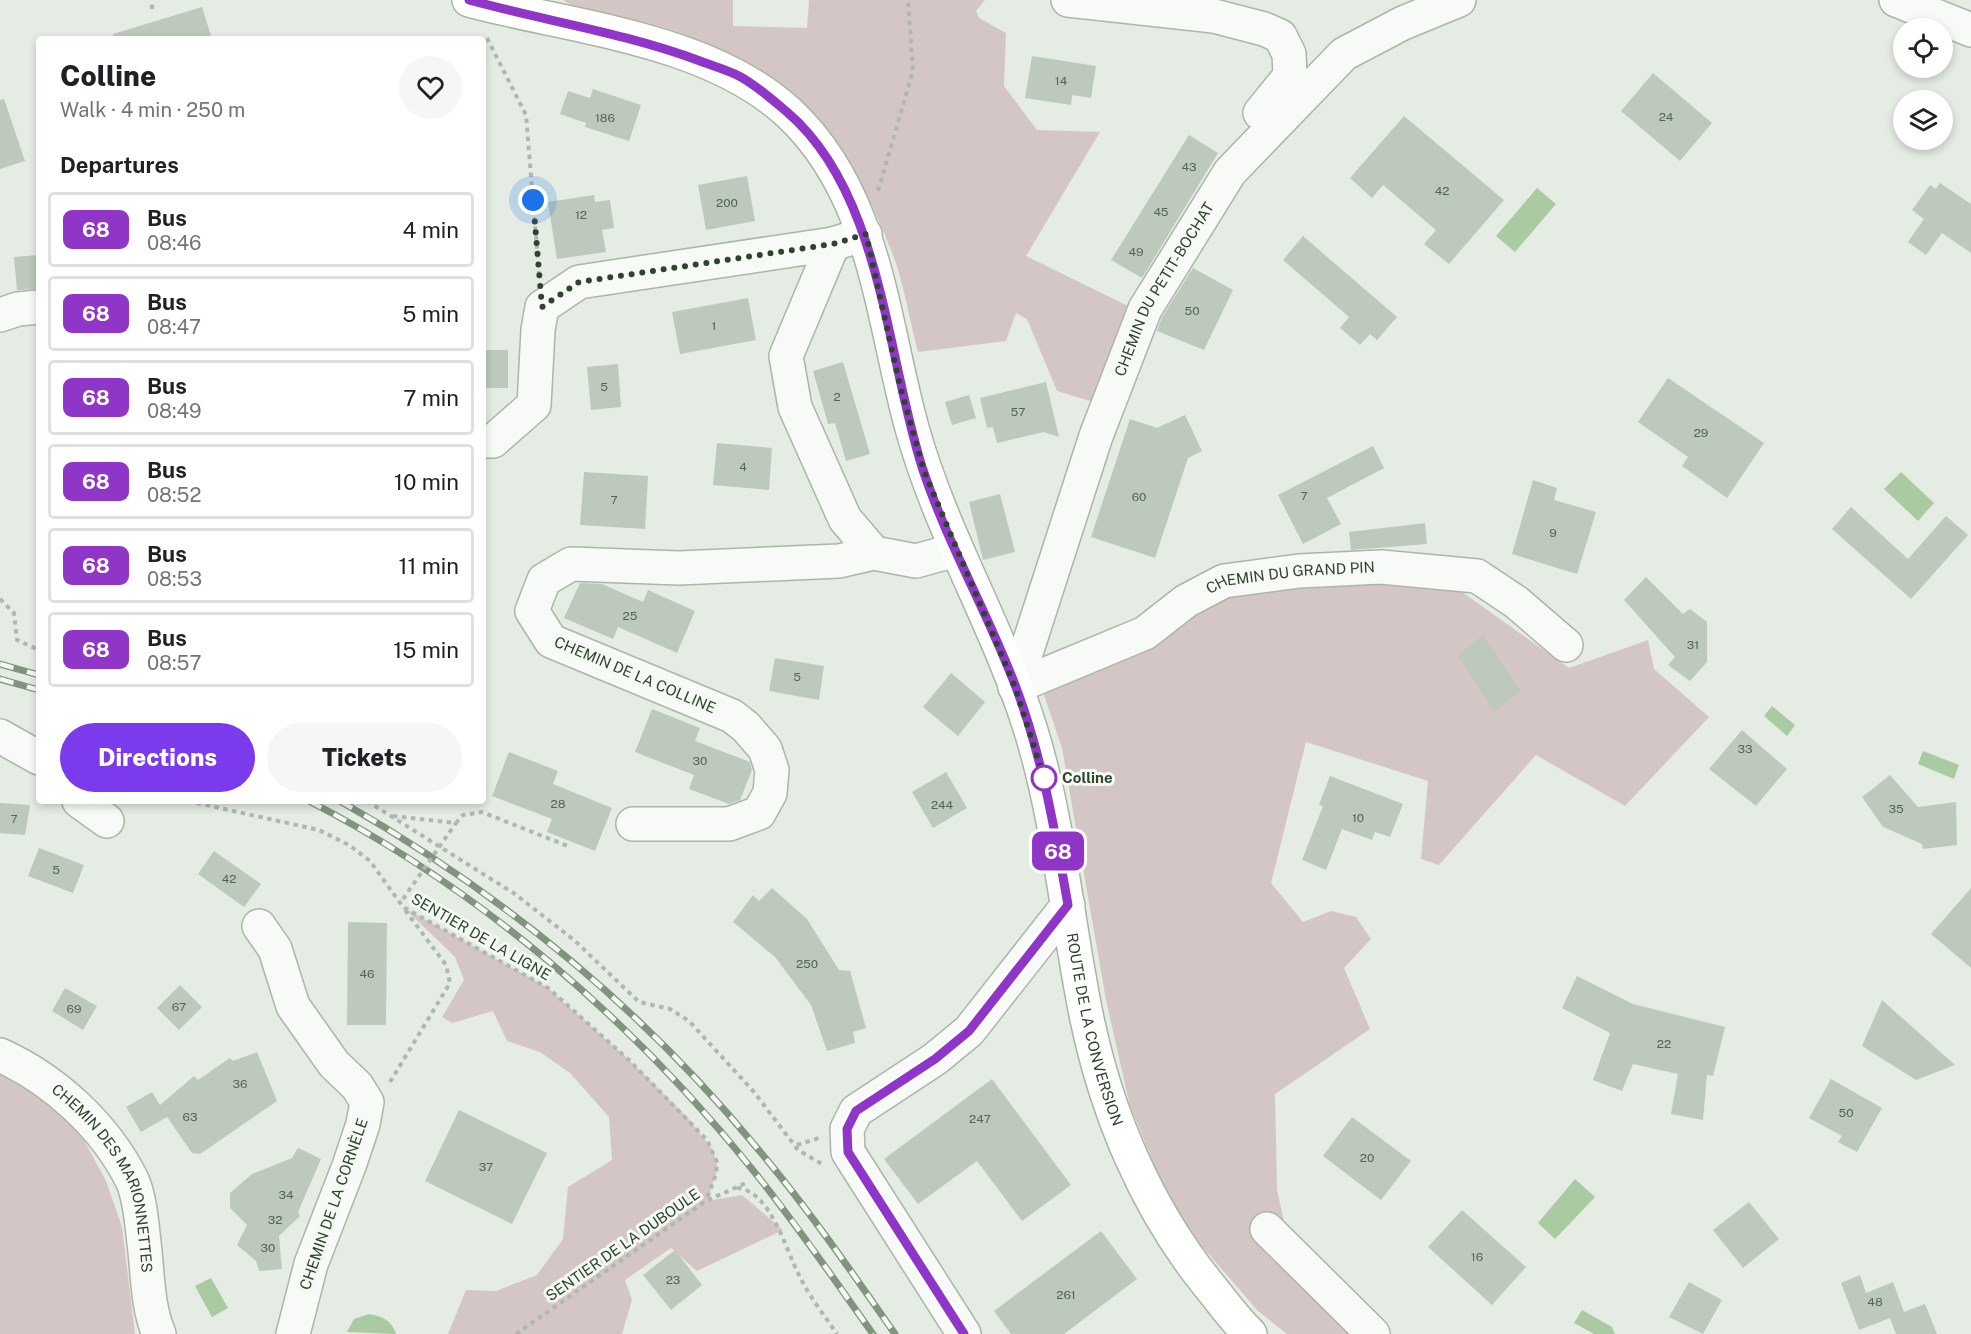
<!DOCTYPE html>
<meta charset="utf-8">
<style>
:root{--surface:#fff;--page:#f6f6f6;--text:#202124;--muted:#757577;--line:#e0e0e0;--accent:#7c3aed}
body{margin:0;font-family:"Public Sans",sans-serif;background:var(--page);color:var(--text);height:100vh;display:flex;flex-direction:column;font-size:22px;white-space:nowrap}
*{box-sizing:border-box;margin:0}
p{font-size:20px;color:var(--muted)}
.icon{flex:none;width:33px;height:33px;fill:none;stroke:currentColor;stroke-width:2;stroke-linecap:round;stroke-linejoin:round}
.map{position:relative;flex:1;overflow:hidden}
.side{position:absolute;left:36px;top:36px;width:450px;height:768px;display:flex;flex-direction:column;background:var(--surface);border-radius:6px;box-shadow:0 3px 9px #0003}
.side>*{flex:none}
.badge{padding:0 12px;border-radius:9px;font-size:21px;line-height:39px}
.controls{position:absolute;left:1893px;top:18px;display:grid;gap:12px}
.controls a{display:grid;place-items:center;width:60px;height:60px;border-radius:50%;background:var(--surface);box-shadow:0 3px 9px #0003;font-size:30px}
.you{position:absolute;width:30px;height:30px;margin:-15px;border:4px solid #fff;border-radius:50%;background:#1a73e8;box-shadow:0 0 0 9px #1a73e833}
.map>.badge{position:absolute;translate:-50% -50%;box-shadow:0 0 0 3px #fff}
h2{padding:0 24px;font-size:22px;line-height:54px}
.round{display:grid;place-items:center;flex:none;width:63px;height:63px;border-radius:32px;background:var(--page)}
.headline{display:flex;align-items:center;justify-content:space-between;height:102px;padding:0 24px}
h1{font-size:28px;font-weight:800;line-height:45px}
.cta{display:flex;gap:12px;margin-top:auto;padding:12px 24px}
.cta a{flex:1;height:69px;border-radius:36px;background:var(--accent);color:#fff;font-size:24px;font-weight:800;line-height:69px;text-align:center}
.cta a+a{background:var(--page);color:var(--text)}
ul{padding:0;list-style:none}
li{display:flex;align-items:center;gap:18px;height:75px;margin:0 12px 9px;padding:0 12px;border:3px solid var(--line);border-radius:6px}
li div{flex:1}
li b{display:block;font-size:22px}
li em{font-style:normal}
li .badge{min-width:66px;font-weight:700;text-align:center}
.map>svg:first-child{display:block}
.green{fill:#d5c6c6}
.water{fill:#aacaa1}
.building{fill:#bdc9bc}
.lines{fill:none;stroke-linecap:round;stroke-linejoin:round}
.minor-casing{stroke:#abb6a9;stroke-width:36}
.major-casing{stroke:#a7b7a4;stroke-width:36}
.path{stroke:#afb8ae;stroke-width:4;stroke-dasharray:4.5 4.5;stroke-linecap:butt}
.minor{stroke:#f7faf7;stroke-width:33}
.major{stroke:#fff;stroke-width:33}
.rail-casing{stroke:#81957e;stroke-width:7}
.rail{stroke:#f5f9f4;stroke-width:4.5;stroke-dasharray:14;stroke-linecap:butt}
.path-bridge{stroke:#afb8ae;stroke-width:4;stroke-dasharray:4.5 4.5;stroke-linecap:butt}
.line-casing{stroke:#fff;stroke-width:14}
.line{stroke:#8f36c8;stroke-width:9}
.walk{stroke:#2f442c;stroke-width:6;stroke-dasharray:0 10.8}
.stop-dot{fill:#fff;stroke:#8f36c8;stroke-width:3}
.labels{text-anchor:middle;stroke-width:6;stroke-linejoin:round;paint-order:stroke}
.number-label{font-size:12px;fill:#526550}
.street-label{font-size:15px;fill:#2f442c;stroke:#f5f9f4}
.stop-label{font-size:15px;font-weight:bold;fill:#2f442c;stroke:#f5f9f4;text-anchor:start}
</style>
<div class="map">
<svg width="1971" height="1334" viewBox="0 0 1971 1334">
<rect width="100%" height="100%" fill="#e5ece4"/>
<path class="green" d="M563 0H733V26L807 28 809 0H985L976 11 979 18 1006 33 1004 86 1037 130 1100 132 1026 256 1128 306 1094 402 1057 391 1027 319 1016 313 1006 341 918 352C909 319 904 282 891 250 844 129 788 68 663 27 645 21 571 9 563 0Z
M1408 582 1458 589 1569 668 1648 640 1654 669 1709 717 1625 806 1536 755 1439 865 1421 859 1428 781 1306 742 1271 883 1303 922 1331 911 1356 917 1371 939 1344 968 1370 1029 1275 1094 1277 1190 1295 1271 1358 1334H1287L1258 1311 1199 1243 1164 1189 1130 1106 1106 1000 1062 748 1043 692 1208 602 1238 592Z
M403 907 548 988 629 1060 687 1117 712 1149 717 1162 716 1174 707 1201 742 1195 783 1230 697 1271 671 1248 625 1280 632 1300 622 1334H448L466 1290 496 1291 537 1275 563 1239 568 1187 612 1160 609 1117 570 1073 540 1052 507 1041 493 1011 452 1023 442 1017 464 980 455 957Z
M0 1067 53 1103 84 1140 106 1181 122 1227 135 1334H0Z"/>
<path class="water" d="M1537 188 1556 204 1515 252 1496 236Z
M1901 472 1934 503 1918 521 1884 489Z
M1772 706 1795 725 1787 736 1764 716Z
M1923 751 1959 765 1954 779 1918 764Z
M1575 1179 1595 1197 1555 1239 1538 1223Z
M211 1278 228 1308 212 1317 195 1286Z
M1582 1310 1612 1327 1615 1334H1594L1574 1323Z
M369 1314C383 1316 392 1321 396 1334L347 1332 354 1319Z"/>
<path class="building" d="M202 7 212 39H114L113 34Z
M1032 56 1096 66 1091 98 1072 95 1071 105 1025 98Z
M1653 73 1712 123 1680 161 1621 111Z
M593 89 641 105 629 141 585 127 586 123 560 114 568 91 590 98Z
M4 99 25 161 0 169V100Z
M1404 116 1504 200 1449 264 1424 244 1436 230 1383 185 1372 198 1350 178Z
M1189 135 1218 153 1142 278 1111 260Z
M747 176 755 221 706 230 698 185Z
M1940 183 1971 204V253L1942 233 1926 255 1908 242 1924 219 1912 210 1930 185 1936 189Z
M594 195 595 202 610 200 614 228 602 230 606 252 557 259 548 202Z
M1303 236 1397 317 1377 340 1370 334 1360 345 1340 328 1349 317 1283 260Z
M39 255V289L17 290 14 257Z
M1193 268 1233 290 1204 350 1157 331 1162 317Z
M748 298 756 340 680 354 672 312Z
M483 350H508V388H483Z
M843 362 870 454 846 461 835 423 828 424 813 371Z
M618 364 621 407 591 410 587 367Z
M1668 378 1764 443 1727 498 1682 466 1688 457 1638 422Z
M1046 382 1059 437 1044 432 997 443 993 427 987 428 980 398Z
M969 395 976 418 952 425 945 402Z
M1185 415 1202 451 1188 458 1155 558 1091 537 1130 419 1157 428Z
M717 443 772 448 769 490 713 485Z
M1373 446 1384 468 1327 498 1341 524 1303 544 1278 495Z
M584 472 648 476 645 529 580 525Z
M1533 480 1557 488 1554 500 1596 512 1577 574 1512 554Z
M1000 494 1015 552 983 560 969 502Z
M1851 507 1908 559 1946 516 1968 535 1911 599 1832 529Z
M1425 523 1427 544 1351 550 1349 532Z
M1646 577 1683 614 1690 609 1707 622V662L1690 681 1668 665 1675 657 1624 600Z
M580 583 602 584 643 602 648 590 695 611 677 653 618 627 613 639 564 618Z
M1483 635 1521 691 1494 712 1458 655Z
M775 658 824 666 819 700 769 691Z
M951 673 985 702 958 736 923 707Z
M652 709 700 728 695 741 750 762 752 770 740 800 729 804 689 789 694 775 635 752Z
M1742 730 1787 769 1756 806 1709 769Z
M509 752 558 771 553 784 612 808 595 851 547 832 552 819 492 796Z
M946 772 967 808 933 828 912 792Z
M1890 775 1918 807 1956 802 1957 845 1923 849 1922 844 1883 827 1862 797Z
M1330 776 1403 804 1390 837 1375 832 1372 840 1342 829 1326 870 1302 860 1323 806 1319 805Z
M0 803 30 805 25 835 0 833Z
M39 848 84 865 73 893 28 876Z
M214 851 261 884 244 907 198 874Z
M772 888 807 919 839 970 850 971 866 1028 853 1032 855 1043 827 1051 811 1005 775 957 733 922 753 895 759 901Z
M1971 888V968L1931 934Z
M348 922 387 923 386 1025H347Z
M1577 976 1633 1004 1725 1027 1713 1076 1707 1075 1703 1120 1671 1114 1678 1074 1633 1064 1622 1091 1593 1080 1610 1033 1562 1008Z
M180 985 202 1007 179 1030 157 1008Z
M65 988 97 1006 83 1030 52 1011Z
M1882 1000 1955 1065 1916 1080 1862 1046Z
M257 1052 277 1101 200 1154 192 1153 167 1117 141 1132 126 1107 152 1092 160 1105 194 1076 198 1080 230 1058 233 1061Z
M992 1079 1071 1185 1022 1221 977 1161 918 1204 884 1159Z
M1831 1079 1882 1108 1857 1152 1838 1142 1842 1136 1809 1118Z
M459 1110 547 1153 512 1224 425 1181Z
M1352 1117 1411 1161 1381 1200 1323 1156Z
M298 1148 321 1159 298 1212 300 1216 279 1236 282 1269 259 1271 256 1261 237 1245 247 1225 230 1208V1193L252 1174 292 1158Z
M1749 1202 1779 1239 1743 1268 1713 1230Z
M1462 1210 1526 1267 1492 1305 1428 1247Z
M1101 1231 1137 1279 1064 1334H1011L994 1311Z
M675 1250 702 1285 671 1310 643 1275Z
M1860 1275 1866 1293 1893 1282 1904 1312 1925 1304 1937 1334H1896L1890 1318 1859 1330 1841 1283Z
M1689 1282 1722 1300 1703 1334 1669 1317Z"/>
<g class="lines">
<g class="minor-casing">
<g id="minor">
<path d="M1068 0 1214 16 1264 29 1280 36 1289 54 1290 76 1260 113"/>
<path d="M1896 0 1971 30"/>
<path d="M833 244 786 356 795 407 845 519 874 553"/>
<path d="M0 315 18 309 39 307"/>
<path d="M483 441H493L534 405 538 330 542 307 579 282 833 244 865 234"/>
<path id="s1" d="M1015 687 1096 436 1145 309 1230 172 1344 54 1403 23 1459 0"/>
<path id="s2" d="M1015 687 1145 633 1186 601 1224 581 1299 571 1381 567 1477 576 1516 602 1566 645"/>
<path d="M0 736 39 758"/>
<path d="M79 801 107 821"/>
<path d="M633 824H729L759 813 770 793 772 770 765 749 746 727 732 716 551 641 532 611 544 580 571 564 679 568 839 561 874 553 916 561 956 550"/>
<path d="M259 926 275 949 293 1006 334 1064 357 1086 367 1102 363 1124 349 1166 311 1264 293 1334"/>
<path id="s3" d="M0 1055C55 1080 105 1126 132 1180 140 1197 142 1225 144 1243 148 1274 147 1306 159 1334"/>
<path d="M1267 1229 1373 1334"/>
<path d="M964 1334 848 1152 847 1129 856 1111 935 1059 969 1031 1068 905"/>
</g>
</g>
<g class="major-casing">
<g id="major">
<path id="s4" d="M469 0C573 28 708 38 789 113 876 194 882 320 912 428 941 533 999 627 1031 731 1060 825 1067 923 1087 1019 1107 1114 1146 1207 1207 1283 1221 1300 1234 1319 1250 1334"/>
</g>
</g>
<path class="path" d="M152 9V0
M487 38 526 115 539 274
M878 191 913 71 908 0
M0 599 14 613 17 640 39 650
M188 801 319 830 349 845 370 861 403 907 548 988 629 1060 707 1140 717 1162 716 1174 706 1201
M367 801 515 894 574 940 639 1002 670 1009 689 1021 754 1092 798 1150 822 1164
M393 816 456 823 463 815 482 812 570 847
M390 1082 450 983 446 965 405 910
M797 1145 819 1138
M737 1188C770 1190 786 1250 799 1275 809 1296 824 1315 837 1334
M516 1334 706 1201 748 1182"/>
<use href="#minor" class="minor"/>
<use href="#major" class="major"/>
<g class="rail-casing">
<path id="rail" d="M0 664 39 675
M0 679 39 690
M309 801C480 889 632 1020 752 1169 795 1222 833 1278 873 1334
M340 801C498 891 641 1007 757 1148 807 1207 851 1271 895 1334"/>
</g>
<use href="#rail" class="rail"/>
<path class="path-bridge" d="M403 899 456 823"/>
</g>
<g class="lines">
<g class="line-casing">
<path id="line" d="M469 0C546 21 625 33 700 61 713 66 727 70 739 76 756 85 773 100 787 112 882 193 886 356 923 470 948 545 989 615 1017 690 1043 760 1055 832 1068 905L969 1031 935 1059 856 1111 847 1129 848 1152 964 1334"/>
</g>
<use href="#line" class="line"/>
<path class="walk" d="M533 200 542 307 579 282 833 244 866 234 900 386 924 471 1015 687 1044 778"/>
</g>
<circle class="stop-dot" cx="1044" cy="778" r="12"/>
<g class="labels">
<g class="number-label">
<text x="1061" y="85">14</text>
<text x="1666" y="121">24</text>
<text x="605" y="122">186</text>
<text x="1189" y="171">43</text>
<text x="1442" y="195">42</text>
<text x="727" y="207">200</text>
<text x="1161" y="216">45</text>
<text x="581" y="219">12</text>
<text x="1136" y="256">49</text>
<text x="1192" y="315">50</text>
<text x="714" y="330">1</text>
<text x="604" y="391">5</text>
<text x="837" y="401">2</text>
<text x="1018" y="416">57</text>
<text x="1701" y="437">29</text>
<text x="743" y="471">4</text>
<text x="1304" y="500">7</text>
<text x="1139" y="501">60</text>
<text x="614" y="504">7</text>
<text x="1553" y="537">9</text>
<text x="630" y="620">25</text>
<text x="1693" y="649">31</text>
<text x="797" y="681">5</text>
<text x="1745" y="753">33</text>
<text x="700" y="765">30</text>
<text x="558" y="808">28</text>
<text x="942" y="809">244</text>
<text x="1896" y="813">35</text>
<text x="1358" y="822">10</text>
<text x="14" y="823">7</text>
<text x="56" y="874">5</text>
<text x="229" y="883">42</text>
<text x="807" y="968">250</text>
<text x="367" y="978">46</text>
<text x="179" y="1011">67</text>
<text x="74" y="1013">69</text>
<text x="1664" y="1048">22</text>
<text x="240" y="1088">36</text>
<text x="1846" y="1117">50</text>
<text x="190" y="1121">63</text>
<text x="980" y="1123">247</text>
<text x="1367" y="1162">20</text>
<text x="486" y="1171">37</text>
<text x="286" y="1199">34</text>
<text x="275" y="1224">32</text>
<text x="268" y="1252">30</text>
<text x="1477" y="1261">16</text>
<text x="673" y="1284">23</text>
<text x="1066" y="1299">261</text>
<text x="1875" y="1306">48</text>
</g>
<g class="street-label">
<text dy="5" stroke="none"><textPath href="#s1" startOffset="426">CHEMIN DU PETIT-BOCHAT</textPath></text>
<text dy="5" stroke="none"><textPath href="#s2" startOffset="302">CHEMIN DU GRAND PIN</textPath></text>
<text transform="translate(635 675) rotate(23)" y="5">CHEMIN DE LA COLLINE</text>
<text transform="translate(481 937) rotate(30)" y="5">SENTIER DE LA LIGNE</text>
<text dy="5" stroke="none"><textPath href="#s4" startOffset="1318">ROUTE DE LA CONVERSION</textPath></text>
<text dy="5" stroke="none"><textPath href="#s3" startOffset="171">CHEMIN DES MARIONNETTES</textPath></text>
<text transform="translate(334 1204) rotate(-71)" y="5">CHEMIN DE LA CORNÈLE</text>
<text transform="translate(623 1245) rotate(-35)" y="5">SENTIER DE LA DUBOULE</text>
</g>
<g class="stop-label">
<text x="1062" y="783">Colline</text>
</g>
</g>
</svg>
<div class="controls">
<a><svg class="icon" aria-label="locate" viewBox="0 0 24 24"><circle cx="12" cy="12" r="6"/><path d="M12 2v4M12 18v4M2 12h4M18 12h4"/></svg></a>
<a><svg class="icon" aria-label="layers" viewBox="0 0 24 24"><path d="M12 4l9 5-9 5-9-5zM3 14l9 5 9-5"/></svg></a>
</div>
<div class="you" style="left:533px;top:200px"></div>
<b class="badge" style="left:1058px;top:851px;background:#8f36c8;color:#fff">68</b>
<section class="side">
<div class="headline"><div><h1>Colline</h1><p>Walk · 4 min · 250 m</p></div><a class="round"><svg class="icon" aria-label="heart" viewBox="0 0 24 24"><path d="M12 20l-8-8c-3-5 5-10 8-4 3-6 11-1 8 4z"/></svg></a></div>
<h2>Departures</h2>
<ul>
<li><span class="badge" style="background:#8f36c8;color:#fff">68</span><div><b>Bus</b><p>08:46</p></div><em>4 min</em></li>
<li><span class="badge" style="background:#8f36c8;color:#fff">68</span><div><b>Bus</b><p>08:47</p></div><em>5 min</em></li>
<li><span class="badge" style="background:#8f36c8;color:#fff">68</span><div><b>Bus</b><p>08:49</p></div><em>7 min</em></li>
<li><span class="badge" style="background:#8f36c8;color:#fff">68</span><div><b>Bus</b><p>08:52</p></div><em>10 min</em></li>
<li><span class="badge" style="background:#8f36c8;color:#fff">68</span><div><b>Bus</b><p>08:53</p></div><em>11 min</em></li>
<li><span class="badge" style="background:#8f36c8;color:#fff">68</span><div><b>Bus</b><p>08:57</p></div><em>15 min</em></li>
</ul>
<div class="cta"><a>Directions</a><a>Tickets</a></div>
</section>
</div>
